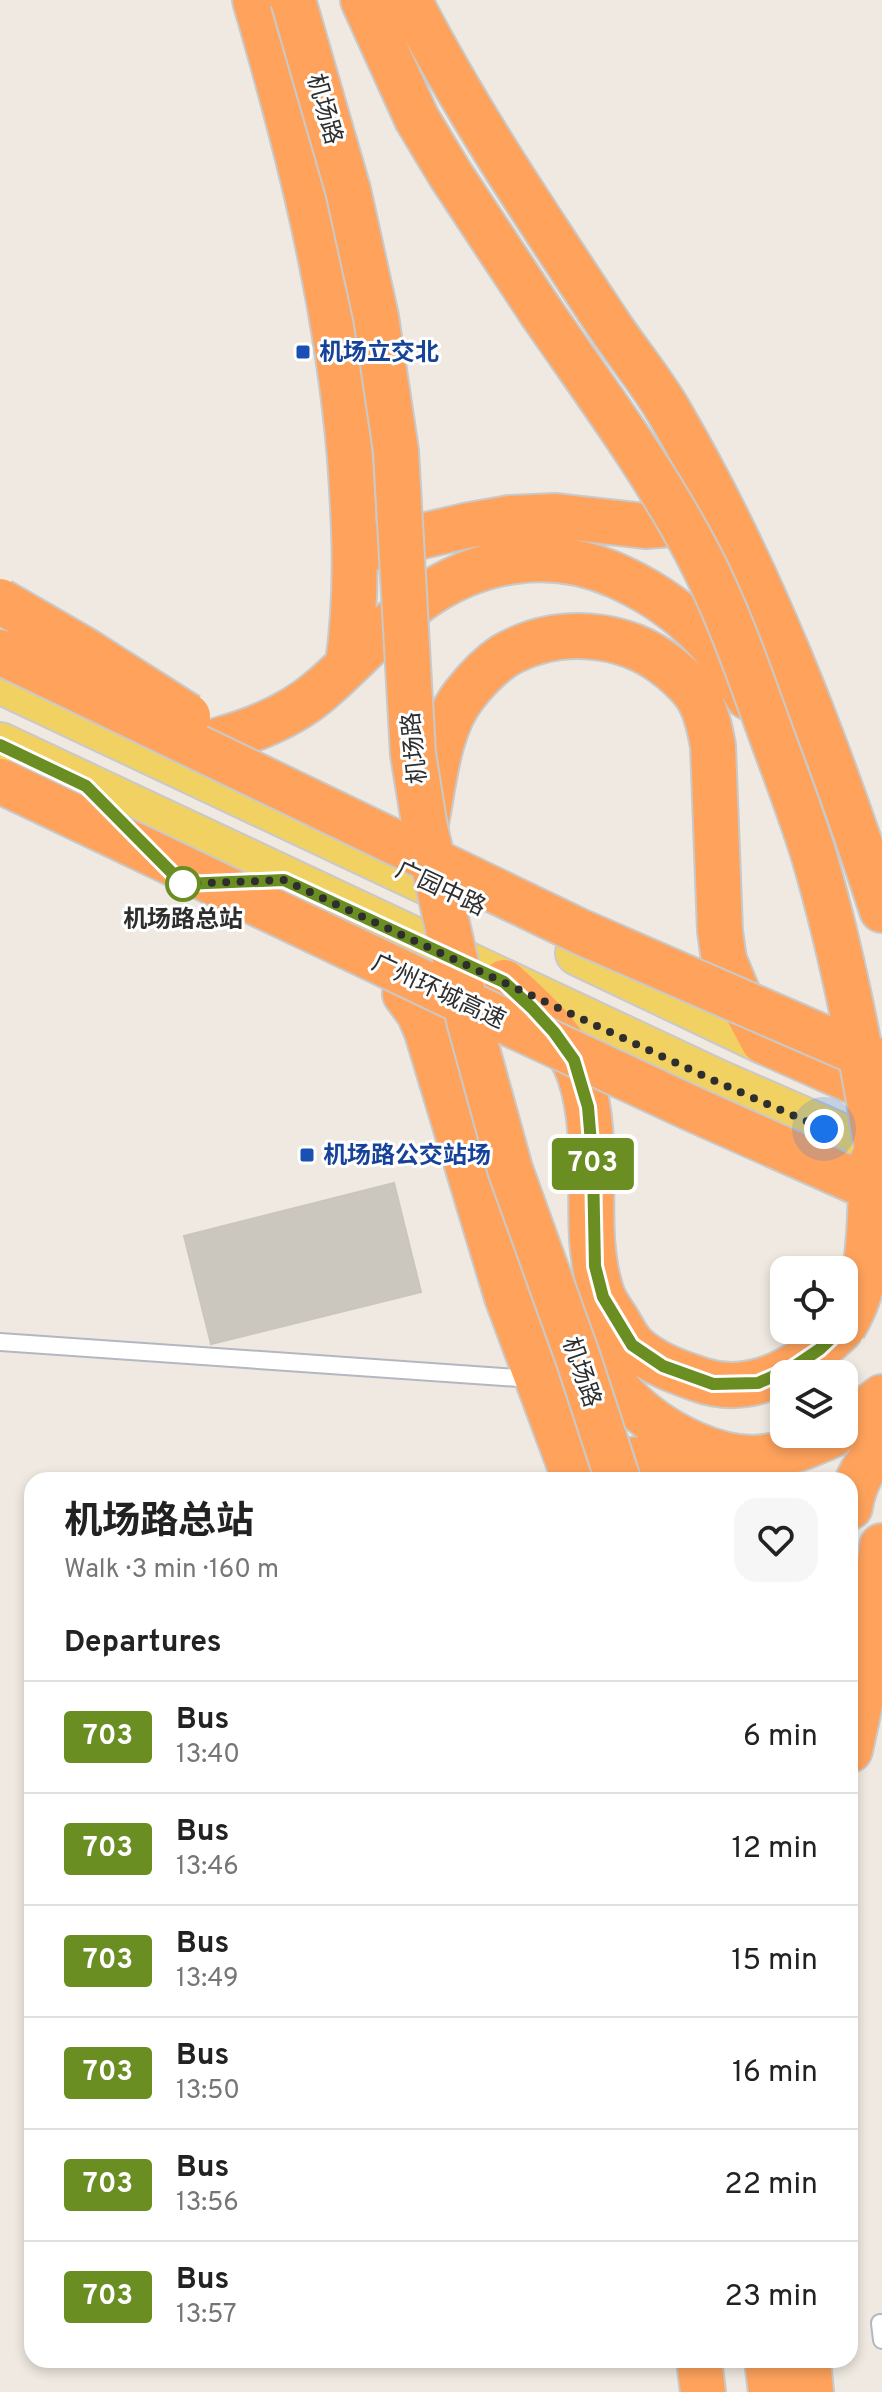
<!DOCTYPE html>
<meta charset="utf-8">
<style>
:root{--surface:#fff;--page:#f6f6f6;--text:#222;--muted:#767676;--line:#e0e0e0}
body{margin:0;font-family:Overpass,"Noto Sans SC",sans-serif;background:var(--page);color:var(--text);height:100vh;display:flex;flex-direction:column;font-size:30px;white-space:nowrap}
*{box-sizing:border-box;margin:0}
p{font-size:26px;color:var(--muted)}
.icon{flex:none;width:44px;height:44px;fill:none;stroke:currentColor;stroke-width:2;stroke-linecap:round;stroke-linejoin:round}
.map{position:relative;flex:1;overflow:hidden}
.sheet{position:absolute;left:24px;top:1472px;width:834px;height:896px;display:flex;flex-direction:column;background:var(--surface);border-radius:24px;box-shadow:0 4px 12px #0003}
.sheet>*{flex:none}
.badge{padding:0 16px;border-radius:6px;font-size:28px;line-height:52px}
.fabs{position:absolute;left:770px;top:1256px;display:grid;gap:16px}
.fabs a{display:grid;place-items:center;width:88px;height:88px;border-radius:16px;background:var(--surface);box-shadow:0 4px 12px #0003;font-size:40px}
.you{position:absolute;width:40px;height:40px;margin:-20px;border:6px solid #fff;border-radius:50%;background:#1a73e8;box-shadow:0 0 0 12px #1a73e833}
.map>.badge{position:absolute;translate:-50% -50%;box-shadow:0 0 0 4px #fff}
h2{padding:0 40px;font-size:30px;line-height:72px}
.round{display:grid;place-items:center;flex:none;width:84px;height:84px;border-radius:24px;background:var(--page)}
.summary{display:flex;align-items:center;justify-content:space-between;height:136px;padding:0 40px}
h1{font-size:38px;font-weight:700;line-height:60px}
ul{padding:0;list-style:none}
li{display:flex;align-items:center;gap:24px;height:112px;padding:0 40px;border-top:2px solid var(--line)}
li div{flex:1}
li b{display:block;font-size:30px}
li em{font-style:normal}
li .badge{min-width:88px;font-weight:700;text-align:center}
.map>svg:first-child{display:block}
.building{fill:#cbc7bf;stroke:#cbc5ba;stroke-width:2}
.lines{fill:none;stroke-linecap:round;stroke-linejoin:round}
.lane-casing{stroke:#b4b7c1;stroke-width:20}
.primary-casing{stroke:#c9c9c9;stroke-width:48}
.highway-casing{stroke:#c9c9c9;stroke-width:48}
.lane{stroke:#fff;stroke-width:16}
.primary{stroke:#f2d163;stroke-width:44}
.highway{stroke:#ffa35c;stroke-width:44}
.highway-bridge-casing{stroke:#c9c9c9;stroke-width:48;stroke-linecap:butt}
.highway-bridge{stroke:#ffa35c;stroke-width:44}
.line-casing{stroke:#fff;stroke-width:18}
.line{stroke:#6b8e23;stroke-width:12}
.walk{stroke:#2e2e2e;stroke-width:8;stroke-dasharray:0 14.4}
.transit-dot{fill:#1a4fb4;stroke:#fff;stroke-width:3}
.stop-dot{fill:#fff;stroke:#6b8e23;stroke-width:4}
.labels{text-anchor:middle;stroke-width:6;stroke-linejoin:round;paint-order:stroke}
.street-label{font-size:24px;fill:#2e2e2e;stroke:#fff}
.transit-label{font-size:24px;font-weight:bold;fill:#164399;stroke:#fff;text-anchor:start}
.stop-label{font-size:24px;font-weight:bold;fill:#2e2e2e;stroke:#fff}
</style>
<div class="map">
<svg width="882" height="2392" viewBox="0 0 882 2392">
<rect width="100%" height="100%" fill="#efe9e1"/>
<path class="building" d="M394 1183 421 1292 211 1344 184 1236Z"/>
<g class="lines">
<g class="lane-casing">
<path id="lane" d="M0 1342 533 1379
M880 2323 882 2340"/>
</g>
<g class="primary-casing">
<path id="primary" d="M0 628 61 659
M0 681 450 893
M0 745 715 1081 882 1154
M578 953 763 1041"/>
</g>
<g class="highway-casing">
<path id="highway" d="M255 0C299 151 337 301 350 458 355 529 358 593 348 664
M363 0 417 119 450 174 541 312
M409 0C467 113 539 219 609 325 629 355 653 383 671 415 761 570 826 739 882 910
M363 550 465 526 510 518 556 516 645 526 672 524 714 505
M219 740C255 730 294 714 322 689 356 660 385 625 421 599 479 558 551 546 617 576 677 603 716 641 748 697
M425 828C434 785 437 729 465 694 476 680 489 666 504 656 556 626 624 630 670 668 681 677 692 687 699 699 707 714 710 730 713 746L720 931 724 960 738 994 763 1041 882 1094
M504 982C533 1008 568 1038 580 1076 604 1149 579 1226 602 1294 605 1303 612 1312 617 1320 622 1328 627 1339 634 1346 652 1363 675 1371 698 1379 752 1399 803 1366 840 1330
M405 994 419 1013 427 1032 507 1297 575 1480
M575 1325C606 1380 635 1418 694 1444 712 1452 732 1458 753 1458 781 1457 808 1446 834 1434
M844 1427 882 1397
M590 1480C612 1456 673 1448 692 1480
M850 1507C854 1481 865 1465 882 1445
M850 1750 864 1685 882 1546
M699 2360 703 2392
M767 2360 771 2392
M808 2360 811 2392"/>
</g>
<use href="#lane" class="lane"/>
<use href="#primary" class="primary"/>
<use href="#highway" class="highway"/>
<g class="highway-bridge-casing">
<path id="highway-bridge" d="M293 0 348 190 376 317 396 451 413 754 425 828 470 1024 510 1169 578 1358 618 1480
M541 312C596 392 654 470 699 556 730 616 751 679 774 742 788 780 802 817 814 856 845 962 866 1074 882 1183
M0 601 83 649 188 716
M0 652 581 932 882 1063
M0 781 504 1021 693 1109 882 1193
M844 1326C874 1279 869 1215 872 1161"/>
</g>
<use href="#highway-bridge" class="highway-bridge"/>
</g>
<g class="lines">
<g class="line-casing">
<path id="line" d="M0 745 86 786 183 884 284 880 504 982 532 1008 554 1032 574 1060 588 1107 593 1167 595 1266 603 1297 632 1345 663 1366 713 1384 758 1383 792 1368 820 1349 840 1330"/>
</g>
<use href="#line" class="line"/>
<path class="walk" d="M183 884 284 880 715 1081 824 1129"/>
</g>
<g class="transit-dot">
<rect x="295" y="344" width="16" height="16" rx="4"/>
<rect x="299" y="1147" width="16" height="16" rx="4"/>
</g>
<circle class="stop-dot" cx="183" cy="884" r="16"/>
<g class="labels">
<g class="street-label">
<text transform="translate(325 109) rotate(74)" y="8">机场路</text>
<text transform="translate(414 748) rotate(-96)" y="8">机场路</text>
<text transform="translate(441 888) rotate(25)" y="8">广园中路</text>
<text transform="translate(439 991) rotate(25)" y="8">广州环城高速</text>
<text transform="translate(582 1372) rotate(71)" y="8">机场路</text>
</g>
<g class="transit-label">
<text x="319" y="360">机场立交北</text>
<text x="323" y="1163">机场路公交站场</text>
</g>
<g class="stop-label">
<text x="183" y="927">机场路总站</text>
</g>
</g>
</svg>
<div class="fabs">
<a><svg class="icon" aria-label="locate" viewBox="0 0 24 24"><circle cx="12" cy="12" r="6"/><path d="M12 2v4M12 18v4M2 12h4M18 12h4"/></svg></a>
<a><svg class="icon" aria-label="layers" viewBox="0 0 24 24"><path d="M12 4l9 5-9 5-9-5zM3 14l9 5 9-5"/></svg></a>
</div>
<div class="you" style="left:824px;top:1129px"></div>
<b class="badge" style="left:593px;top:1164px;background:#6b8e23;color:#fff">703</b>
<section class="sheet">
<div class="summary"><div><h1>机场路总站</h1><p>Walk · 3 min · 160 m</p></div><a class="round"><svg class="icon" aria-label="heart" viewBox="0 0 24 24"><path d="M12 20l-8-8c-3-5 5-10 8-4 3-6 11-1 8 4z"/></svg></a></div>
<h2>Departures</h2>
<ul>
<li><span class="badge" style="background:#6b8e23;color:#fff">703</span><div><b>Bus</b><p>13:40</p></div><em>6 min</em></li>
<li><span class="badge" style="background:#6b8e23;color:#fff">703</span><div><b>Bus</b><p>13:46</p></div><em>12 min</em></li>
<li><span class="badge" style="background:#6b8e23;color:#fff">703</span><div><b>Bus</b><p>13:49</p></div><em>15 min</em></li>
<li><span class="badge" style="background:#6b8e23;color:#fff">703</span><div><b>Bus</b><p>13:50</p></div><em>16 min</em></li>
<li><span class="badge" style="background:#6b8e23;color:#fff">703</span><div><b>Bus</b><p>13:56</p></div><em>22 min</em></li>
<li><span class="badge" style="background:#6b8e23;color:#fff">703</span><div><b>Bus</b><p>13:57</p></div><em>23 min</em></li>
</ul>
</section>
</div>
